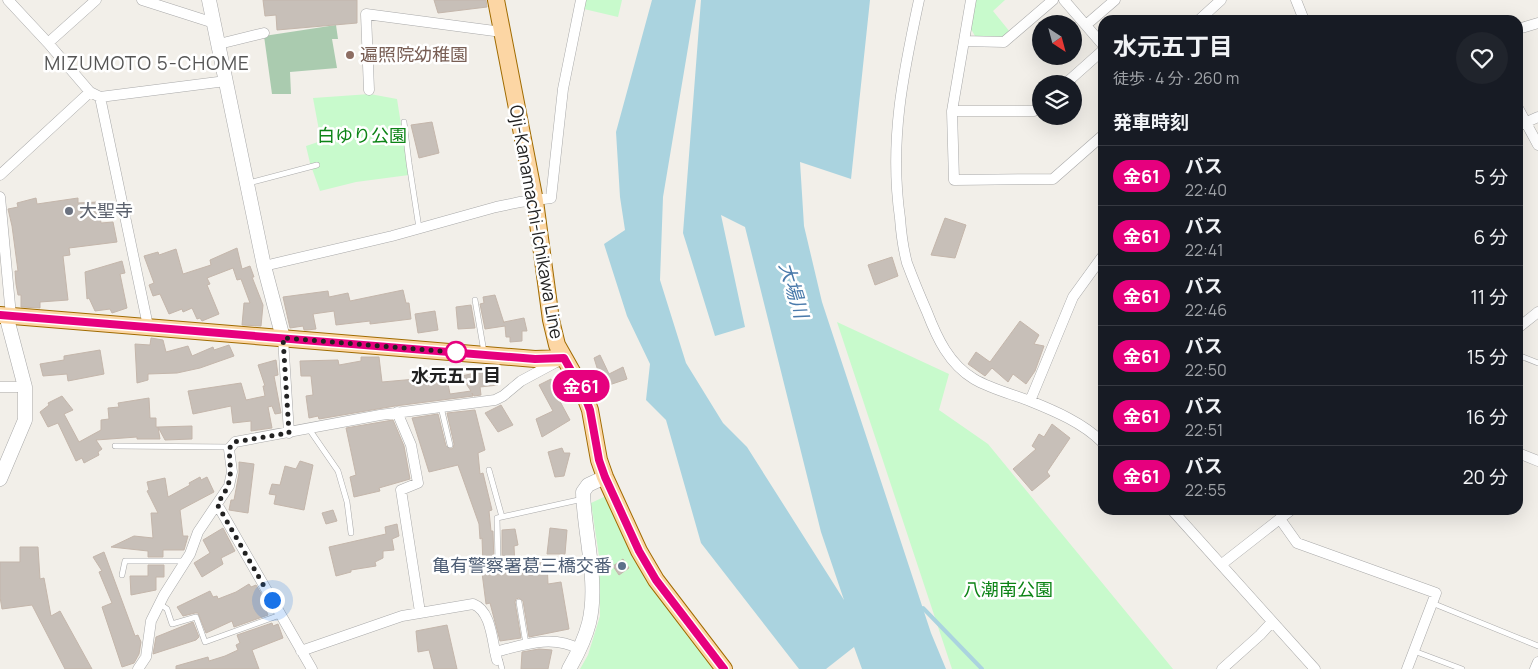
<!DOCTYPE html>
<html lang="ja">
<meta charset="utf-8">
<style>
:root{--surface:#171b24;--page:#20242c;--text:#f1f3f6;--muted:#9ea1a6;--line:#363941}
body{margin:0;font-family:Manrope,"Noto Sans JP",sans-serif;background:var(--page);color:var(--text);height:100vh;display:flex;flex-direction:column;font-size:19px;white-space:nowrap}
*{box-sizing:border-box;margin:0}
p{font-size:16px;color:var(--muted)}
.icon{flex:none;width:28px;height:28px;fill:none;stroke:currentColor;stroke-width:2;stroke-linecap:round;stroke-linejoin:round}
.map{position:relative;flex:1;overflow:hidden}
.details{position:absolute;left:1098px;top:15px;width:425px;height:500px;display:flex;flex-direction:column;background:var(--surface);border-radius:15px;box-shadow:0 5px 20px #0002}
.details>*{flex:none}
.badge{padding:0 10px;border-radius:16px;font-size:18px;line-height:32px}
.needle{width:32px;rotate:144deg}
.tools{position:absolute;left:1032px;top:15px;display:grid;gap:10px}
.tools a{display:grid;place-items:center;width:50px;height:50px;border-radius:50%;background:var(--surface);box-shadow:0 5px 20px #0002;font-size:25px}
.you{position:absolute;width:25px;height:25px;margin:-12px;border:4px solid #fff;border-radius:50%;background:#1a73e8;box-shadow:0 0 0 8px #1a73e833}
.map>.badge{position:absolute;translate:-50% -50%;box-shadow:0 0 0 2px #fff}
h2{padding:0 15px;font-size:19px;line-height:45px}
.round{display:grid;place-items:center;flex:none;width:52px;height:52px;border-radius:26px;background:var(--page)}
.headline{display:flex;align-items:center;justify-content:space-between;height:85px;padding:0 15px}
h1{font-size:24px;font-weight:700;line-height:38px}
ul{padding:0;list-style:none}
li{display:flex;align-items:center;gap:15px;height:60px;padding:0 15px;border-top:1px solid var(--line)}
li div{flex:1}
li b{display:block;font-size:19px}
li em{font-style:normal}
li .badge{min-width:55px;font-weight:700;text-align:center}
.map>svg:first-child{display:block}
.cemetery{fill:#aacbaf}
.park{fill:#c8facc}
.water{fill:#aad3df}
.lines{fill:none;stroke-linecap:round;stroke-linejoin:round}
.stream{stroke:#aad3df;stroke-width:4}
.building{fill:#c7bfb8;stroke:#c4b6ab}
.service-casing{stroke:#a9a9a9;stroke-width:6}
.minor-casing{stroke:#a9a9a9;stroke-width:11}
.tertiary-casing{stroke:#a9a9a9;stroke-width:15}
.primary-casing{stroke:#a06b00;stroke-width:18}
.service{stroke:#fff;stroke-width:5}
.minor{stroke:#fff;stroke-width:10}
.tertiary{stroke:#fff;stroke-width:14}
.primary{stroke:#fcd6a4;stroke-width:16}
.line-casing{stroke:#fff;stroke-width:11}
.line{stroke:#e6007e;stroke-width:8}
.walk{stroke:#222;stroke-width:5;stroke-dasharray:0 9}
.education-dot{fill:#8d6e63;stroke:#fff;stroke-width:2}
.worship-dot{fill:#6b7280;stroke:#fff;stroke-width:2}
.stop-dot{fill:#fff;stroke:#e6007e;stroke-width:2.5}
.service-dot{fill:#5c6f8a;stroke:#fff;stroke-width:2}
.labels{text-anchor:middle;stroke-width:5;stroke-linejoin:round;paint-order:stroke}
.education-label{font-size:18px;fill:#785e54;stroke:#fff;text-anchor:start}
.park-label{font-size:18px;fill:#0c8416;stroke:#fff}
.worship-label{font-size:18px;fill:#5b616d;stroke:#fff;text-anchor:start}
.street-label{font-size:18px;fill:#222;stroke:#fff}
.stop-label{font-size:18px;font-weight:bold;fill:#222;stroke:#fff}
.service-label{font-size:18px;fill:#4e5e75;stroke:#fff;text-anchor:end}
.neighbourhood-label{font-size:19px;letter-spacing:1px;fill:#555;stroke:#fff}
.water-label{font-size:19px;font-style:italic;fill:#4a7aab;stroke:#fff}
</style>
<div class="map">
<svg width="1538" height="669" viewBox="0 0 1538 669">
<rect width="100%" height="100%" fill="#f2efe9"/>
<path class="cemetery" d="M336 25 338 39H332L337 68 290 72 291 94H272L264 36Z"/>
<path class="park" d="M586 0H622L618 17 584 9Z
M976 0H1005L993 11 1010 32 1005 37 975 36 971 29Z
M370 94 397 99 409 175 356 182 320 191 310 163 306 146 321 141 313 98Z
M837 322 949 374 939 410 988 444 1173 669H952Z
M606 496 721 669H580L588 655 600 616 599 556 591 503Z"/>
<path class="water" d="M652 0H696L663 197 660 280 686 363 723 423 747 447 844 600 821 532 745 227 721 215 745 327 715 336 683 233 701 0H870L851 179 800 162 804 226 822 302 931 633 946 669H862L854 647 826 669H799L701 543 666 420 646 400 650 364 627 316 604 244 625 230 620 197 616 132Z"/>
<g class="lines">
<path class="stream" d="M923 608 982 669"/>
</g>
<path class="building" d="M263 0H357V23L277 30 276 15 265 16Z
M434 0H486L487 7 438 13Z
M432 122 439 153 419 158 411 125Z
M36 198 37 204 78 198V203L98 202 101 223 113 222 117 242 69 248 70 255 63 256 68 300 40 302V308L21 307V295H18L16 284 15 271H18L12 226 8 209 18 207 17 203Z
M945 218 966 225 955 258 931 255Z
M237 248 242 269 250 266 254 277H252L263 305 261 326 242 325 244 303H250L241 279 237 280 233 268 207 278 210 284 207 285 219 314 202 321 200 318 197 319 192 308 183 312 182 309 169 314 160 294 153 296 149 285 154 283 144 256 158 252 159 255 176 249 183 274 211 265 210 260Z
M892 257 898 276 875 285 868 265Z
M122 261 125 273 120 274 127 308 112 313 110 309 95 311 89 298 87 299 85 272Z
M403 290 406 303H409L411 319 370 324V321L336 325 334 311 313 314 316 329 307 330H304L303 326 290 328 283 297 328 291 329 297 348 293 350 301Z
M495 295 504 323V322L524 318 527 331H522V341L510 342V337H506L505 326 485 329 480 304 484 303 483 297Z
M471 305 475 328 458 329 456 307Z
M435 311 438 330 418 333 415 314Z
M1020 321 1039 335 1034 344 1044 346 1035 371 1026 384 1013 374 1008 382 992 368 985 376 968 364 976 352 990 362Z
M151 338 163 340 166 352 188 346 192 356 213 347 214 350 229 345 234 356 200 368 177 373 148 374V380L137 383 135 344 150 345Z
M100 350 104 374 68 381 67 374 43 376 40 364 64 360V356Z
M600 355 609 374 623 367 627 379 603 387 594 358Z
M361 357H379L382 382 416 379 414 373 430 370 432 382 447 379 450 394 471 391 461 376 495 369 498 385 480 387 481 395 474 396 472 393 473 396 395 406 319 419 318 416 309 418 306 396 313 395 311 376H301L300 361 338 360 339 365 361 361Z
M276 360 278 375 274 376 281 413 275 414 272 406 268 407 272 428 251 431V421L233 423 231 406 193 414 188 391 241 383 246 400 265 396 263 386H265L258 365Z
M551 379 559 393 556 394 570 420 542 437 536 419 553 411 539 385Z
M62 396 73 410 64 414 79 442 101 430V420L109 419 108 408 119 407 118 403 149 398 150 418H156V427H158L160 439H137V437L96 440 102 449 98 452 99 455 84 463 82 458 76 461 58 423 48 427 40 412 49 405 48 403Z
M501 405 513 425 498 432 485 413Z
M475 410 485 450 478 453 480 474 483 473 492 510 489 511 491 531H493L494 564 499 566 502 562V530L515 529 518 545 514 546 515 566 547 562 548 584 561 582 569 629 529 637 523 601 519 598 516 599 515 602 521 638 500 641 490 603 486 604 481 565H483L482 538 480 539 479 524 458 465 429 472 412 418 438 414 446 446 451 449 453 448 454 444 447 413Z
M393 420 404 446 410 479 379 488 380 491 354 497 350 477 356 475 346 428Z
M1052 424 1070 438 1047 472 1050 476 1032 491 1013 469 1036 449 1032 446 1039 434 1044 437Z
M192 426V439L165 440 158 427Z
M562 448 564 453H570L564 476 555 477 548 452Z
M300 461 313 465 304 510 274 504 276 495 269 494 272 484 280 485 285 466 296 469Z
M239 462 254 464 248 513 229 510 231 500H234L239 473Z
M200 477 201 480 207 477 214 492 180 510 183 536H188L184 550H163V557H148V551L111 547 134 536 153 538 151 513H158L147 491 149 490 147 482 165 478 168 497 190 485 189 483Z
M333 510 337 521 326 524 322 513Z
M397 524 399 536 392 539 394 550 383 551V558L375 562 376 566 351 570V572L336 576 329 547 386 534 385 527Z
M223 528 235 551 221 558 223 564 202 577 194 563 210 553 203 540Z
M550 528 567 530 565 554H547Z
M20 547H38L40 579 44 578 51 616 60 611 92 669H65L32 605 2 609 0 597V562H20Z
M104 552 135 636 138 635 141 642 139 654 134 663 122 667 102 607 112 603 99 572 102 571 93 557Z
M623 559 629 568 619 575 613 566Z
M148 565H164V577H156V590L131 595 130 576H148Z
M249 584 251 587 256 585 262 595 260 596 268 615 234 627 232 621 206 633 198 613H195L183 616 177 607 210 591 213 597 217 596 218 599 236 592Z
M193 622 199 637 196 640 153 654 156 637Z
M272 623 273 626 278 624 283 638 252 650 259 669H176V666L208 657 209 661 225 656 238 650 236 645 240 643 237 635Z
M447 625 457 669H434L429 650 418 652 416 631Z
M539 649 552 650 548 669H521L522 652Z"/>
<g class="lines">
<g class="service-casing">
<path id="service" d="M404 122 409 163 419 228
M249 183 317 165
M475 300 484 352
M1518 355 1538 363
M441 407 450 445
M309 429 338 471 347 502 351 533
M115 446 231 447
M489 470 502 517
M498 562 497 518 583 499
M122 575 125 561H185
M519 602 526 644
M1432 603 1538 646
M160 604 167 609 172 624 196 617 205 642 280 615
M1414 651 1462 669
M498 660 500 661 502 669"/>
</g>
<g class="minor-casing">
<path id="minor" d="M8 0 48 43 90 92 100 97 226 81
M142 0 214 23
M919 0C903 74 889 141 900 218 901 232 903 248 907 263 913 279 920 296 927 312 937 338 949 364 974 379 991 389 1012 394 1030 401 1055 411 1083 423 1102 442
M971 0 952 111 954 180 1053 179 1102 136
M1064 0 1102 44
M1296 0 1304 20
M1199 20 1221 0
M1086 25 1115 0
M1518 29 1538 23
M964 41 1004 42 1053 0
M48 43 96 0
M219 44 264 33
M1065 84 1102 51
M369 90 366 14 502 32
M100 97 148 326
M1518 108 1538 145
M952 111H1034L1041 105
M1518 126 1538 117
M0 175 90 92
M0 197 11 316
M264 266 392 236 496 207 520 202 551 198 563 89 581 0
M1518 328 1538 312
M283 338 289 433
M0 387H25
M1030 401 1073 297 1102 257
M397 412 411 445 418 483 401 490 420 612
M1518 453 1538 461
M217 504 312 669
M1172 510 1315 669
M1280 519 1297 543 1436 593 1407 669
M1222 564 1291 510
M301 651 402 616 473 604C492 611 492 643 497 660
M495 652C523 645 552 634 579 649
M138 669 146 657 151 621 164 595 190 554 198 532 229 486 232 472 229 449 235 442 380 415 495 400 503 396 521 381 560 360
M1222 669 1260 635 1272 622
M1535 669 1538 662"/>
</g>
<g class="tertiary-casing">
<path id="tertiary" d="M209 0 264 266 283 338
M0 479 25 420V387L6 315
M569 669C577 655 585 639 589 623 599 583 584 533 583 492L588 485 605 477"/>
</g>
<g class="primary-casing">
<path id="primary" d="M496 0 535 201 551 320 557 345 583 391 590 410 599 460 605 477 639 551 656 580 724 669
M0 315 535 359 564 358"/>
</g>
<use href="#service" class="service"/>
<use href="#minor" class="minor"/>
<use href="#tertiary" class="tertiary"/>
<use href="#primary" class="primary"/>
</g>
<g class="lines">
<g class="line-casing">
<path id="line" d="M0 315 535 359 564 358 583 392 590 410 599 460 605 477 639 551 656 580 724 669"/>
</g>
<use href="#line" class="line"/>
<path class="walk" d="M272 600 217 504C233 482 231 476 229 449L234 442 289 433 283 338 465 353 456 352"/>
</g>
<circle class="education-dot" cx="350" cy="55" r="5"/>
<circle class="worship-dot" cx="69" cy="211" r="5"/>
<circle class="stop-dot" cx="456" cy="352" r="10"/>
<circle class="service-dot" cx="622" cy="566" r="5"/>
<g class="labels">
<g class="education-label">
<text x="360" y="61">遍照院幼稚園</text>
</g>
<g class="park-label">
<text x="362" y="142">白ゆり公園</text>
<text x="1008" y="596">八潮南公園</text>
</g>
<g class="worship-label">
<text x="79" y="217">大聖寺</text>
</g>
<g class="street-label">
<text transform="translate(536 222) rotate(80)" y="6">Oji-Kanamachi-Ichikawa Line</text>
</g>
<g class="stop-label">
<text x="456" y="382">水元五丁目</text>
</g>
<g class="service-label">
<text x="612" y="572">亀有警察署葛三橋交番</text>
</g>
<g class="neighbourhood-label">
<text x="147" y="70">MIZUMOTO 5-CHOME</text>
</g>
<g class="water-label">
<text transform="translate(794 290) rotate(73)" y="7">大場川</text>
</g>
</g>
</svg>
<div class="tools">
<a><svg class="needle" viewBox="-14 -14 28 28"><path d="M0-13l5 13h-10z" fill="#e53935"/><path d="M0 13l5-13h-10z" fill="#9ea1a6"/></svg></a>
<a><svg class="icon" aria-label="layers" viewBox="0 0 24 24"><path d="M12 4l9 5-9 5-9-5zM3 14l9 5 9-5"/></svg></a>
</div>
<div class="you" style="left:272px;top:600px"></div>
<b class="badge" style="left:581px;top:386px;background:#e6007e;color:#fff">金61</b>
<section class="details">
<div class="headline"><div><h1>水元五丁目</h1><p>徒歩 · 4 分 · 260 m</p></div><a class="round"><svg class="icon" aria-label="heart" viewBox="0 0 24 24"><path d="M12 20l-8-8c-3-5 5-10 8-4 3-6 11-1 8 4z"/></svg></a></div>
<h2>発車時刻</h2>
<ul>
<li><span class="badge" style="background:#e6007e;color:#fff">金61</span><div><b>バス</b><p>22:40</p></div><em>5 分</em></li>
<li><span class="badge" style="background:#e6007e;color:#fff">金61</span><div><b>バス</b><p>22:41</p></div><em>6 分</em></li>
<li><span class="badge" style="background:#e6007e;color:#fff">金61</span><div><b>バス</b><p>22:46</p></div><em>11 分</em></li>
<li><span class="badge" style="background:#e6007e;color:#fff">金61</span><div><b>バス</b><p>22:50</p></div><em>15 分</em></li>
<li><span class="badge" style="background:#e6007e;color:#fff">金61</span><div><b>バス</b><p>22:51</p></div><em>16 分</em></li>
<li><span class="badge" style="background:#e6007e;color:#fff">金61</span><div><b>バス</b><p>22:55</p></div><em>20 分</em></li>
</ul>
</section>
</div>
